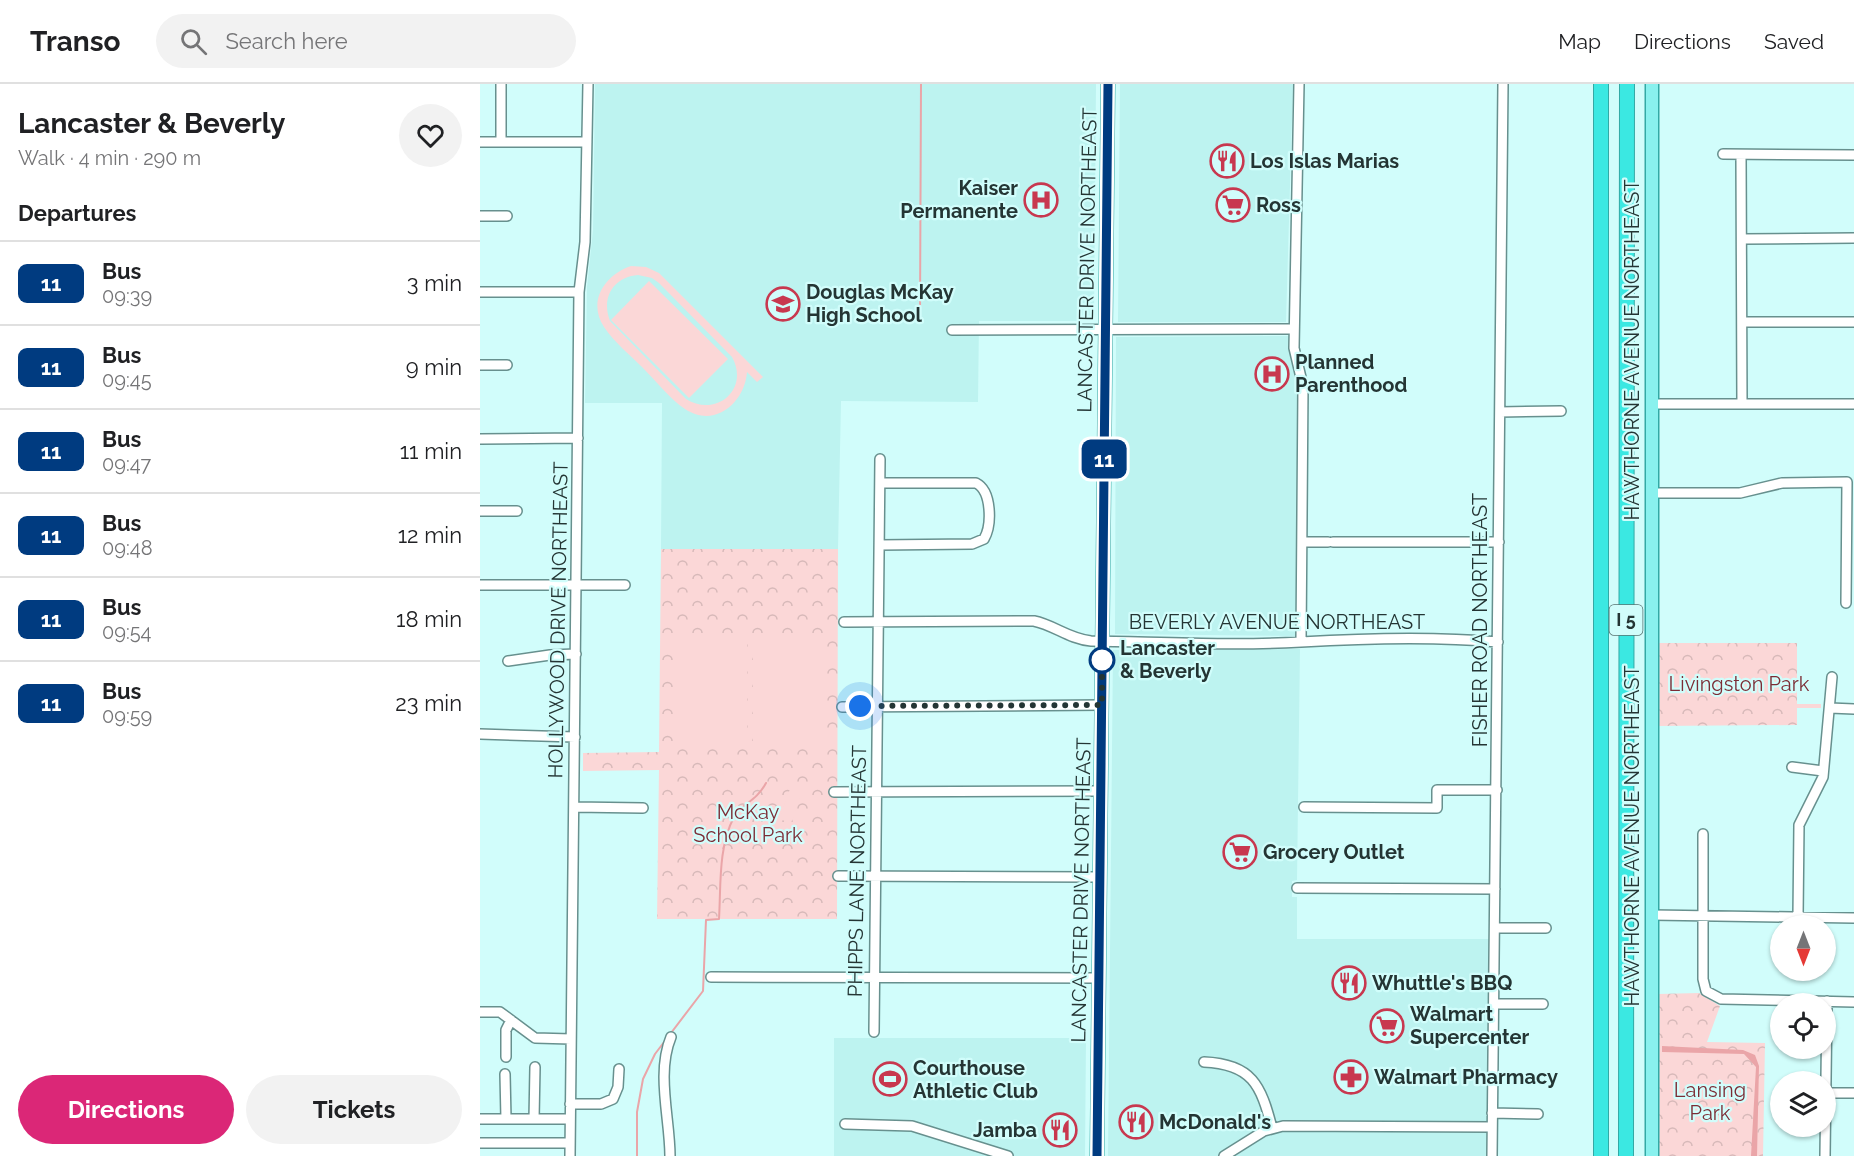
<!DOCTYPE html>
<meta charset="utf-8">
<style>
:root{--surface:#fff;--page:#f2f2f2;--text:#202124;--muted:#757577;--line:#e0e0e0;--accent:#db2777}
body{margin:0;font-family:Raleway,sans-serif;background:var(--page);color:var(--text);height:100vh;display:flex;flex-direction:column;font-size:22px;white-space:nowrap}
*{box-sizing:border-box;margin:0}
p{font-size:20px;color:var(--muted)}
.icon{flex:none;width:33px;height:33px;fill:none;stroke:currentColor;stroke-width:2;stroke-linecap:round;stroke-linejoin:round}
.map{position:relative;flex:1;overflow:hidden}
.panel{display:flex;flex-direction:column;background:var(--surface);width:480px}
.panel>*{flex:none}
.badge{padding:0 12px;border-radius:9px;font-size:21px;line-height:39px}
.needle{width:39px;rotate:180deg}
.fabs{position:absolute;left:1290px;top:831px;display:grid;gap:12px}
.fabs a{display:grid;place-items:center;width:66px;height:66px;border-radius:50%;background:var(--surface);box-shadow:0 2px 4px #0004;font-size:30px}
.you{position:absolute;width:30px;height:30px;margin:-15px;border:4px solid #fff;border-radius:50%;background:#1a73e8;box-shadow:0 0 0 9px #1a73e833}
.map>.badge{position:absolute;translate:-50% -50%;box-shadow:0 0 0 3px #fff}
h2{padding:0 18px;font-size:22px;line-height:54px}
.round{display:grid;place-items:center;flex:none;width:63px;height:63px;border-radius:32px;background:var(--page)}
.headline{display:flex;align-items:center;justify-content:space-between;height:102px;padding:0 18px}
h1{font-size:28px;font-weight:700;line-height:45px}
.action{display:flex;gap:12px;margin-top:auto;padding:12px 18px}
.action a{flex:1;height:69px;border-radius:36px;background:var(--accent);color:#fff;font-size:24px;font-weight:700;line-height:69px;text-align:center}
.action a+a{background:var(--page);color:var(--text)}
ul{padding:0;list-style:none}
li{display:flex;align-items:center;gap:18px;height:84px;padding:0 18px;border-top:2px solid var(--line)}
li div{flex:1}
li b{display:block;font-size:22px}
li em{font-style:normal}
li .badge{min-width:66px;font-weight:700;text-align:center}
header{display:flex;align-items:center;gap:36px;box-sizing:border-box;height:84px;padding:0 30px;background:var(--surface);border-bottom:2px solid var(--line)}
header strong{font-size:28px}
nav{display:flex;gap:33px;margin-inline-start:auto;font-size:21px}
.search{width:420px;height:54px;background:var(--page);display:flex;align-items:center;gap:15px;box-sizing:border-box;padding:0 21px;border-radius:33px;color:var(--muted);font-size:22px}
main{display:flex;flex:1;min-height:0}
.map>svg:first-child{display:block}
.built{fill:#bdf3f0}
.park{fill:url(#park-crowns)}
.garden{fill:#fbd7d7;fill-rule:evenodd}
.water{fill:#eaa5a8}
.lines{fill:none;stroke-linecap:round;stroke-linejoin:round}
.stream{stroke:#eaa5a8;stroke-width:2}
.minor-casing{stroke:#67908e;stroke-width:12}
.major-casing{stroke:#33a9a5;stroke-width:15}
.highway-casing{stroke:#33a9a5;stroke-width:16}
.minor{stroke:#fff;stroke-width:9}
.major{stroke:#89f1ee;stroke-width:12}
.highway{stroke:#3be8e2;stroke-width:14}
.line-casing{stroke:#fff;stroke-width:14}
.line{stroke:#003b80;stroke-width:9}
.walk{stroke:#243534;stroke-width:6;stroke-dasharray:0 10.8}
.stop-dot{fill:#fff;stroke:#003b80;stroke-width:3}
.labels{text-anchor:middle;stroke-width:4.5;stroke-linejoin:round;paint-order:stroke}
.shield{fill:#d1fdfb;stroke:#587170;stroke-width:1.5}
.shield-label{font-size:18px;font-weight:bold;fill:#243534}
.poi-label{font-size:20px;font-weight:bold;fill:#243534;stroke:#d1fdfb;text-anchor:start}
.street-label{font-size:20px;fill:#243534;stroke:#d1fdfb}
.stop-label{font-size:20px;font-weight:bold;fill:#243534;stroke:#d1fdfb;text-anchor:start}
.park-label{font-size:20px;fill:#7c2c35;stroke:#d1fdfb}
</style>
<header>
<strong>Transo</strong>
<div class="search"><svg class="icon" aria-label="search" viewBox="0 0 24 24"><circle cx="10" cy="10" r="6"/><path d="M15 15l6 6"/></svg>Search here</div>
<nav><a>Map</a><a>Directions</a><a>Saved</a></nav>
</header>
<main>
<section class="panel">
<div class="headline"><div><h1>Lancaster &amp; Beverly</h1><p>Walk · 4 min · 290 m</p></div><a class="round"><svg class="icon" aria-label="heart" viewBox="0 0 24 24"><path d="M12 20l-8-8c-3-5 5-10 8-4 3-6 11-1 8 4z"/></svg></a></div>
<h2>Departures</h2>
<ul>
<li><span class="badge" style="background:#003b80;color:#fff">11</span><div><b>Bus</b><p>09:39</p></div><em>3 min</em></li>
<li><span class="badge" style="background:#003b80;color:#fff">11</span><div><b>Bus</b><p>09:45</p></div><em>9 min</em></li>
<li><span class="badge" style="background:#003b80;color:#fff">11</span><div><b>Bus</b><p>09:47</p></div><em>11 min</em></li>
<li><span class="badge" style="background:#003b80;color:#fff">11</span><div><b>Bus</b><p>09:48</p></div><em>12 min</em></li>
<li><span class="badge" style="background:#003b80;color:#fff">11</span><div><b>Bus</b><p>09:54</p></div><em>18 min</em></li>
<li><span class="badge" style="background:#003b80;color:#fff">11</span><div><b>Bus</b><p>09:59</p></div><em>23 min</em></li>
</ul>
<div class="action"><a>Directions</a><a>Tickets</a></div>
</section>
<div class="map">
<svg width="1374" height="1072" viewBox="0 0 1374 1072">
<defs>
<pattern id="park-crowns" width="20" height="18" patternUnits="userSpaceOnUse" patternTransform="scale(1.5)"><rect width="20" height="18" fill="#fbd7d7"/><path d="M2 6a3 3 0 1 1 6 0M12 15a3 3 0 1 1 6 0" fill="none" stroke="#d7b9b9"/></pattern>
</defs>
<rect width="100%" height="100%" fill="#d1fdfb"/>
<path class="built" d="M115 0H616L614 237H499L498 318 361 317 358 465H181L182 319H105L107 203 113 146Z
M640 0H813L806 238H638Z
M809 252 810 273 818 304 816 552 635 550 636 253Z
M820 565 817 796 812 797V813H817V855H1009L1007 1072H628L633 566Z
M354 954H606L605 1072H354Z"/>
<path class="park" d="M181 465H358L357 835H177L179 686 103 687V669L179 668Z
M1176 559H1317V620H1341V624H1317V641L1177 642Z
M1219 909 1240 922 1227 958 1285 959 1283 1072H1176L1178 910Z"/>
<path class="garden" d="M151 182 166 183 179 189 283 293 277 298 267 288C265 318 235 345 205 325 190 315 176 297 162 283 150 271 134 258 124 243 107 217 125 191 151 182ZM158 191 172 194 179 199 252 273C270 305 236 334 206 315L130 237C121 214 133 193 158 191Z
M169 197 248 275 209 314 131 236Z
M197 554H267V663H197Z
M273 554H343V663H273Z
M1253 565 1272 584 1247 609 1235 597 1251 581 1244 574Z
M310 705 322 709 311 739 299 735Z"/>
<path class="water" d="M1182 962 1263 966 1275 971 1279 982 1277 1072H1271L1276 983 1264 970 1182 968Z"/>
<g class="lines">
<path class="stream" d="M440 231 441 0
M157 1072V1028L163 995 175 970 223 907 226 836 239 835C241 802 238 763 254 733 261 720 276 718 286 699"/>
<g class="minor-casing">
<path id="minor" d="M21 0V58
M819 0 814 264 823 302 821 558
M0 58H107
M1243 70 1374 71
M1261 72 1262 320
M0 132H27
M1263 155 1374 154
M0 208H99
M1262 238H1374
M472 246 814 245
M0 281H27
M1172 320H1374
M1020 328 1081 327
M0 355 98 354
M1172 409H1260L1302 399 1367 398 1366 519
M0 427H37
M822 458H848
M853 458H1019
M400 461 492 460 504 455C512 441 512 407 496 399H401
M0 501H145
M364 538 554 537C574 541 589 555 611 557 680 558 752 562 821 558 887 554 952 552 1018 558
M28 577 70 571 96 570
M362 623 622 621
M1350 624 1374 625
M0 650 95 653
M1312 683 1343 687
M354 708 621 707
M94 723 163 724
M824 723 957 724V706H1017
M1223 750V895L1226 907 1241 915 1374 918
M358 792 620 793
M817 804 1015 805
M1172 831 1374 834
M1318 832 1319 741 1343 693 1352 593
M1015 844H1066
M231 893 619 894
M1014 920H1063
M0 928H20L55 954 91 955
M394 948 400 375
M26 973V946L31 936
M724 978C772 980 781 1001 792 1044
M25 990 26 1035
M1346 1009H1374
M90 1020H121L133 1015 138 1003 139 985
M1012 1029 1058 1030
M0 1035H90
M54 1035 55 983
M365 1040 432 1042 528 1072
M0 1059H90
M90 1072 99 208 105 158 108 0
M190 1072C190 1035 176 989 191 953
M744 1072 784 1047 803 1042 1012 1043
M1012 1072 1023 0
M1345 1072 1347 917"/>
</g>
<g class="major-casing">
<path id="major" d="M617 1072 628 0
M1172 1072V0"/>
</g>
<g class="highway-casing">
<path id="highway" d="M1121 1072V0
M1146 1072 1147 0"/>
</g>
<use href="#minor" class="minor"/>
<use href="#major" class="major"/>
<use href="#highway" class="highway"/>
</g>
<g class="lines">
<g class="line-casing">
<path id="line" d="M617 1072 628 0"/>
</g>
<use href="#line" class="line"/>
<path class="walk" d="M380 622 622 621V576"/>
</g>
<defs>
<g id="restaurant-ring" transform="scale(1.725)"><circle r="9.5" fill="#d1fdfb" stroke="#c8384f" stroke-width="1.5"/><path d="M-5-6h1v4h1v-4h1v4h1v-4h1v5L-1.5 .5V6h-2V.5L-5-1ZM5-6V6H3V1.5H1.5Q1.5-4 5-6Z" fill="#c8384f"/></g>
<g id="hospital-ring" transform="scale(1.725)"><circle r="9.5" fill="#d1fdfb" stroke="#c8384f" stroke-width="1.5"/><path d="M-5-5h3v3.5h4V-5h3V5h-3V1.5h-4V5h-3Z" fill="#c8384f"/></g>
<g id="supermarket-ring" transform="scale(1.725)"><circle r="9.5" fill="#d1fdfb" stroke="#c8384f" stroke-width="1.5"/><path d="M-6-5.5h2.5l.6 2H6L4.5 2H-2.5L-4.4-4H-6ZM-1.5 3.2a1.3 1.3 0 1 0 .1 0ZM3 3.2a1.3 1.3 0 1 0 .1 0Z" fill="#c8384f"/></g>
<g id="school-ring" transform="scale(1.725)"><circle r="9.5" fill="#d1fdfb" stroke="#c8384f" stroke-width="1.5"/><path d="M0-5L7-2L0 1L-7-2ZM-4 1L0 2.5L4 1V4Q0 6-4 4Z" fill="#c8384f"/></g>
<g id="pharmacy-ring" transform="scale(1.725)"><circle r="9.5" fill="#d1fdfb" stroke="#c8384f" stroke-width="1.5"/><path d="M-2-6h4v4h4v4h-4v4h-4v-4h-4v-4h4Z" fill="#c8384f"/></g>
<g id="stadium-ring" transform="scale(1.725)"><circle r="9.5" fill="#d1fdfb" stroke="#c8384f" stroke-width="1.5"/><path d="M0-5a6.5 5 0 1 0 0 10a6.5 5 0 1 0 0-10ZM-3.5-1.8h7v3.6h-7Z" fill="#c8384f"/></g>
</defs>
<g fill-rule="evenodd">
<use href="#restaurant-ring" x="747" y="77"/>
<use href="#hospital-ring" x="561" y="116"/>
<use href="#supermarket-ring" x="753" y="121"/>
<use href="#school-ring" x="303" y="220"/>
<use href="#hospital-ring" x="792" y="290"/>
<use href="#supermarket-ring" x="760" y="768"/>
<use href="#restaurant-ring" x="869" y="899"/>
<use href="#supermarket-ring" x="907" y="942"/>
<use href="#pharmacy-ring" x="871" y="993"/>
<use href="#stadium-ring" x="410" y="995"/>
<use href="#restaurant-ring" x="656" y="1038"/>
<use href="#restaurant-ring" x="580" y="1046"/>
</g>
<circle class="stop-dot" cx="622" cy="576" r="12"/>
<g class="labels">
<rect class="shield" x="1129.5" y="521" width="33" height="30" rx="4.5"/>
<g class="shield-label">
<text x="1146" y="542">I 5</text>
</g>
<g class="poi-label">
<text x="770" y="84">Los Islas Marias</text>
<text x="538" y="111" text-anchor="end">Kaiser<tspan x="538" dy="23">Permanente</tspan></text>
<text x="776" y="128">Ross</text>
<text x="326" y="215">Douglas McKay<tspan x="326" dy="23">High School</tspan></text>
<text x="815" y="285">Planned<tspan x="815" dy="23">Parenthood</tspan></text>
<text x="783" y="775">Grocery Outlet</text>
<text x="892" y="906">Whuttle's BBQ</text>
<text x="930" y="937">Walmart<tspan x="930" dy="23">Supercenter</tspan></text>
<text x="433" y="991">Courthouse<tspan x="433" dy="23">Athletic Club</tspan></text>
<text x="894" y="1000">Walmart Pharmacy</text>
<text x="679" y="1045">McDonald's</text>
<text x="557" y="1053" text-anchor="end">Jamba</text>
</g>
<g class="street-label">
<text transform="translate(607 176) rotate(-89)" y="7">LANCASTER DRIVE NORTHEAST</text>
<text transform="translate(1152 266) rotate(-90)" y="7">HAWTHORNE AVENUE NORTHEAST</text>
<text transform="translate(78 536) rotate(-89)" y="7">HOLLYWOOD DRIVE NORTHEAST</text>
<text transform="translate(1000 536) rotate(-90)" y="7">FISHER ROAD NORTHEAST</text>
<text x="797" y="545">BEVERLY AVENUE NORTHEAST</text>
<text transform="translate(1152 752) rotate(-90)" y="7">HAWTHORNE AVENUE NORTHEAST</text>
<text transform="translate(377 787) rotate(-89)" y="7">PHIPPS LANE NORTHEAST</text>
<text transform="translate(601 806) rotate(-89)" y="7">LANCASTER DRIVE NORTHEAST</text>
</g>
<g class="stop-label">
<text x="640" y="571">Lancaster<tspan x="640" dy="23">&amp; Beverly</tspan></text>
</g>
<g class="park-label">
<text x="1259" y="607">Livingston Park</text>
<text x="268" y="735">McKay<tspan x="268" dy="23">School Park</tspan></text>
<text x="1230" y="1013">Lansing<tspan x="1230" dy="23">Park</tspan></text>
</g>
</g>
</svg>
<div class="fabs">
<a><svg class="needle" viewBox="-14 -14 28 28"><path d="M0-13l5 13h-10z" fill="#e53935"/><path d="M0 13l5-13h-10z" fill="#757577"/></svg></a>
<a><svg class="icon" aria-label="locate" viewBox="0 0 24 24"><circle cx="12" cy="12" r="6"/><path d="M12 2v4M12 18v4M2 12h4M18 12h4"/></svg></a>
<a><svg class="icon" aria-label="layers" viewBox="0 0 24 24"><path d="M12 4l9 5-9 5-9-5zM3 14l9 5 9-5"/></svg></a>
</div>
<div class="you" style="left:380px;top:622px"></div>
<b class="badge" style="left:624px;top:375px;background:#003b80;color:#fff">11</b>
</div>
</main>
